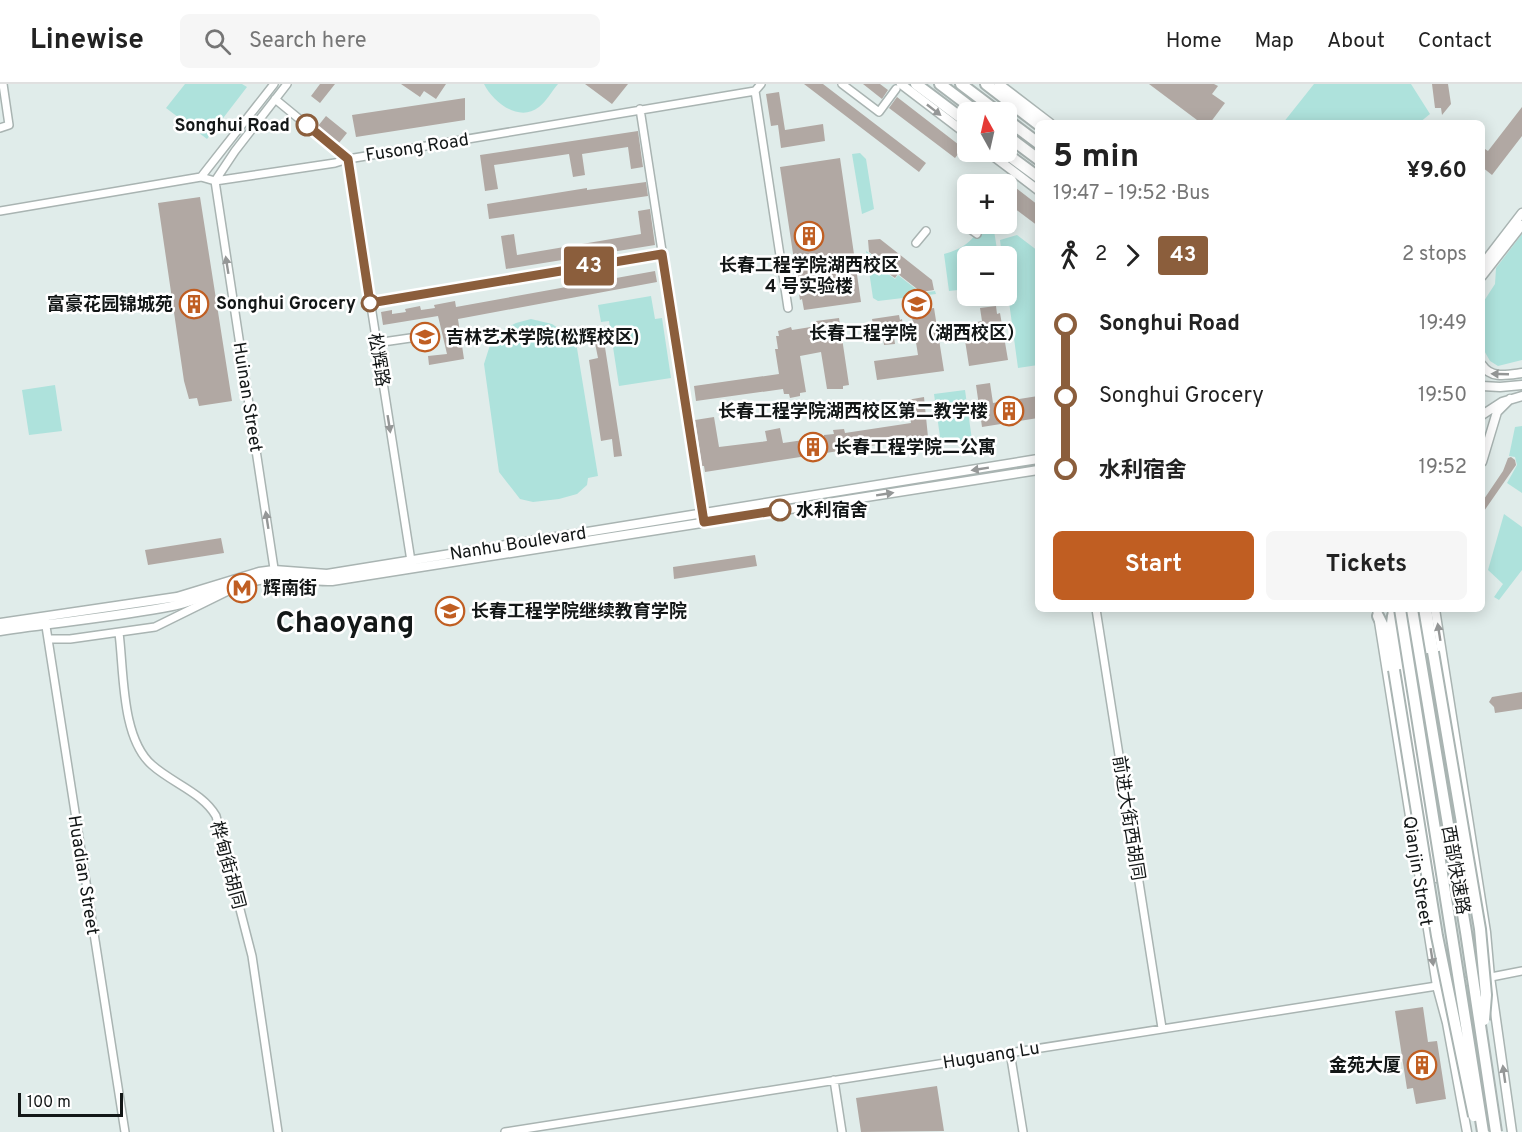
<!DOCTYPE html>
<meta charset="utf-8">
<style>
:root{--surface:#fff;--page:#f6f6f6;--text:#222;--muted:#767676;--line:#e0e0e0;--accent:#c05e22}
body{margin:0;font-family:Overpass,"Noto Sans SC",sans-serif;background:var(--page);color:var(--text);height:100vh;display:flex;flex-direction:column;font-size:22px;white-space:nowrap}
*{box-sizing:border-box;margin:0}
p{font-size:20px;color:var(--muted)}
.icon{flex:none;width:33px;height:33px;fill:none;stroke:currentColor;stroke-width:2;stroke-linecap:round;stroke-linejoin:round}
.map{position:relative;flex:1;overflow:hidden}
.details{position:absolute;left:1035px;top:36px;width:450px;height:492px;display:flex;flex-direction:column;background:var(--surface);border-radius:9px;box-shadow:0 3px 15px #0003}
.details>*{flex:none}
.badge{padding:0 12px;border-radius:4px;font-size:21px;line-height:39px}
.needle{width:39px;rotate:352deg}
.fabs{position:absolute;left:957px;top:18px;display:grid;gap:12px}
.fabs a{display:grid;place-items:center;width:60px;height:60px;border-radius:9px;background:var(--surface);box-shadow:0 3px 15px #0003;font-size:30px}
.scale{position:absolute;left:18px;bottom:15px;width:105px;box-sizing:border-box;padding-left:6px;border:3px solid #131717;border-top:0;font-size:16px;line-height:21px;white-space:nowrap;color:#131717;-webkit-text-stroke:4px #fff;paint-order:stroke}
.map>.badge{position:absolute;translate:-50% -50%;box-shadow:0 0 0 3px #fff}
.legs{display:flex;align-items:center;gap:9px;height:66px;padding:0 18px;font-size:20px}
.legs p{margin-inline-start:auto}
.head{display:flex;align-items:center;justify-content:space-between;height:102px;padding:0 18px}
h1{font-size:33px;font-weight:700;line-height:45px}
.primary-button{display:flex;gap:12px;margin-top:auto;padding:12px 18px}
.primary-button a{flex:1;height:69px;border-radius:9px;background:var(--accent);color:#fff;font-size:24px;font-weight:700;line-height:69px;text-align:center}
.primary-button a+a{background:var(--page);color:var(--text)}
ul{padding:0 18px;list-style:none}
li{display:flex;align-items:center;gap:21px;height:72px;font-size:22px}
li i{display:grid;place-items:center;width:9px;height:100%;margin:0 8px;background:currentColor}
li i::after{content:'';width:15px;height:15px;margin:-8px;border:4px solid;border-radius:50%;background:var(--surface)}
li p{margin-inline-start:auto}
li:first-child i{background:linear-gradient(#0000 50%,currentColor 0)}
li:last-child i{background:linear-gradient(currentColor 50%,#0000 0)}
header{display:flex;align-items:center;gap:36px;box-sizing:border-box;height:84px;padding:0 30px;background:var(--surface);border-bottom:2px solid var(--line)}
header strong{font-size:28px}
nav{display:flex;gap:33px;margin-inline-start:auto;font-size:21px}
.search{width:420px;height:54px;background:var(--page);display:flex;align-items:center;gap:15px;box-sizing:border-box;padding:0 21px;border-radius:9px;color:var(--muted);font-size:22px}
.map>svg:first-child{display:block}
.green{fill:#aee2dc}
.building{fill:#b1a8a3}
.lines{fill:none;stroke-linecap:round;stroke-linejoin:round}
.minor-casing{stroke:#a9b4b2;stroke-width:10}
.major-casing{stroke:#a9b4b2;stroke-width:11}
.highway-casing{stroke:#a9b4b2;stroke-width:14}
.minor{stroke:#fff;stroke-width:7}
.major{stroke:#fff;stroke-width:8}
.highway{stroke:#fff;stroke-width:10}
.highway-bridge-casing{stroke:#a9b4b2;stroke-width:14;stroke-linecap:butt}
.highway-bridge{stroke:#fff;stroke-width:10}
.oneway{fill:#959797}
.line-1-casing{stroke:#fff;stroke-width:14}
.line-1{stroke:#8b5e3c;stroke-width:9}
.stop-1-dot{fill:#fff;stroke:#8b5e3c;stroke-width:3}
.labels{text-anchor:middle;stroke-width:5;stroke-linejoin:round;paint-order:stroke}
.stop-label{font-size:18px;font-weight:bold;fill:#131717;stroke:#fff;text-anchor:end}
.street-label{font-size:18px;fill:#131717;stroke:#fff}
.poi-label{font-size:18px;font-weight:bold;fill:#131717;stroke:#fff;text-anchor:start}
.town-label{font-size:30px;font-weight:bold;fill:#131717;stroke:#fff}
</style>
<header>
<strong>Linewise</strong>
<div class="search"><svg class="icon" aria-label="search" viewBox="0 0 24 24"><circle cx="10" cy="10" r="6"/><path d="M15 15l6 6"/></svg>Search here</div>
<nav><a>Home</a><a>Map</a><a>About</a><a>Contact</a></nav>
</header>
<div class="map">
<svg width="1522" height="1048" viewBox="0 0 1522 1048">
<rect width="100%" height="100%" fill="#e0ecea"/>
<path class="green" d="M185 0H242L247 3 207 55 166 24Z
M484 0H558C552 7 546 18 539 23 519 39 493 18 484 0Z
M1314 0H1411L1430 30 1419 39H1283Z
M860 69 866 75 874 125 862 130 852 70Z
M982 140H993L998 172H968L967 205 949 207 944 170C963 165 973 157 982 140Z
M1522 150V276L1498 282 1490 277 1482 263V220L1495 200 1496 184Z
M1017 151 1038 167V281L1018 284 1007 203 1006 172H1002L1000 156Z
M866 167 891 186 888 190 895 195 898 191 921 209 935 207 936 210 878 217 873 214Z
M651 212 655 235 662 234 671 294 619 302 609 237 601 238 598 221Z
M531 235 552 240 564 248 574 246 598 392 588 394 587 401 577 410 559 415 533 418 520 415 499 388 484 280 490 261 504 245 516 239Z
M55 301 62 347 29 351 22 306Z
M965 306 972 356 941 360 934 310Z
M1522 342V409L1507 399 1517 381 1515 373 1509 372 1515 343Z
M1504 430 1522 443V486L1499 516 1494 513 1503 500 1488 486Z"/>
<path class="building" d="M320 0H335L320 19 311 12Z
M401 0H446L436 15 424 7 420 13Z
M585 0H628L612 20Z
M804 0H823L926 79 919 88Z
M863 0H880L888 6 882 15Z
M1149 0H1214L1218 2 1212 10 1225 19 1210 39H1201Z
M1432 0H1448L1451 20 1442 31 1441 24H1435Z
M779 8 785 46 823 40 825 57 781 64 778 41 771 42 766 10Z
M897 13 963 64 955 74 889 24Z
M465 14V36L356 53 352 31Z
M1522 23V52L1492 91 1482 83V63L1488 67Z
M326 32 347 49 339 59 318 42Z
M638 47 643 83 631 85 628 63 582 70 585 91 573 93 569 70 494 81 498 105 485 107 480 71Z
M840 74 861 218 804 226 802 215 800 216 780 83Z
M1003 94 1038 121V142L1006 118V100H977V97Z
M646 98 648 112 489 135 487 120 587 104V106Z
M200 113 232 317 199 322 197 314 189 315 184 297 158 119Z
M650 125 655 161 506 185 501 152 514 150 517 171 641 150 638 127Z
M880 155 932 196 934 206 921 208 898 190 895 194 889 190 892 186 869 168 868 156Z
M655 187 657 198 458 235 464 275 429 281 428 272 447 270 438 232 383 241 381 228 392 226V230L406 228 405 225 420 222 421 226 435 224 434 221 455 217 456 223Z
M996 222 997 230 1000 229 1008 276 969 282 964 250H960L959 242 982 237 980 224Z
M934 224 944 287 877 296 874 277 918 271 911 227Z
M899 231 900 236 902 235 904 252 894 253 895 260 884 261 883 254 872 256 870 240H873L872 235Z
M839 234 849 301 843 302V305H827L821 268 800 272 806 308 800 309V312L790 314 789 310H784L783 305 696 317 694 302 779 290 775 265H778L776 252H779L778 247 791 243 792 246 817 242 816 237Z
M604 257 622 372 614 373 612 355 601 357 589 276 598 274 595 259Z
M990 299 993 319 1038 312V334L982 343 976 301Z
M924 313 928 353 705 388 704 382H702L695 336 714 333 719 363 767 357 765 347 780 344 783 359 824 353V351L834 350 833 346 844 345 845 349 911 339 907 316Z
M1511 373 1515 376 1516 381 1482 430V418L1503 387 1508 374Z
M221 454 224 469 148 481 145 466Z
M755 471 757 482 674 495 673 483Z
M1522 608V625L1495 629 1494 623 1489 618 1492 613Z
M1423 923 1428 958 1437 957 1446 1015 1416 1020 1413 1004 1407 1005 1395 927Z
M937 1002 944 1047 861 1048 856 1014Z"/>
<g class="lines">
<g class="minor-casing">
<path id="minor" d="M842 0 879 28 896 5
M755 7 788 224
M275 15 348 75 411 477
M640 25 704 438
M0 44 9 41 3 0
M201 93 274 0
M215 97 275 491
M215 97 235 67 287 0
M0 127 201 93 215 97 335 79 348 75 755 7 761 0
M963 140 977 150
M916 159 926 147
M370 219 662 170
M376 259 431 251
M1096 525 1162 944
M45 536 125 1048
M119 549C124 587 121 654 152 681 172 699 203 709 216 732L252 872 278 1048
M48 555H70L155 543 228 507
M1486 894 1522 887
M1010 968 1023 1048
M834 996 842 1048
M505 1048 1475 896"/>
</g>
<g class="major-casing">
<path id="major" d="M901 0 968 51
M999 0 1050 39
M988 68 1038 106
M1482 181 1522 129
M1482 192 1522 141
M1482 281C1491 295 1507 291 1522 289
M1482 302 1500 303 1522 301
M1482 331 1502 318 1522 312
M1482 378 1497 328 1510 315
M1377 525 1437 902 1447 939 1467 1048
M1392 525 1437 794
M1418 525 1437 644
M1435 525 1486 848 1490 893 1512 1048
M0 539 177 513 259 488 274 486 327 490 1038 375
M0 547C57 538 115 533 172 522 201 516 229 501 259 496 283 491 307 498 332 497L1038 386"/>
</g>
<g class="highway-casing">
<path id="highway" d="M916 0 968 39
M940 0 977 28
M961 0 998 28
M986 0 1038 40
M1006 35 1038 59
M1006 51 1038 75
M1004 68 1038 93
M1426 525 1433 568
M1378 532 1390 556 1394 586
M1390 555 1393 532"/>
</g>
<use href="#minor" class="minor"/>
<use href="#major" class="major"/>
<use href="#highway" class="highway"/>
<g class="highway-bridge-casing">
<path id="highway-bridge" d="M1400 525 1483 1048
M1412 525 1466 848 1496 1048
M1433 568 1480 845 1486 911 1484 936
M1394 586 1437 852 1474 1032"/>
</g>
<use href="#highway-bridge" class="highway-bridge"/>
</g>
<defs><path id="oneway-solid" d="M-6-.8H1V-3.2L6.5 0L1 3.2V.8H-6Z" transform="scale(1.5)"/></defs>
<g class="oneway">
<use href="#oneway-solid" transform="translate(934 26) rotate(38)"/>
<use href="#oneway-solid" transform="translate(227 181) rotate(-99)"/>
<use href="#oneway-solid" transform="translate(1500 290) rotate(-178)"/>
<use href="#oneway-solid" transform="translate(389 340) rotate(81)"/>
<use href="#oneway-solid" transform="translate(980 385) rotate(171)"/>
<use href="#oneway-solid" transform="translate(885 410) rotate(-9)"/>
<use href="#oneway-solid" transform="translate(267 436) rotate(-99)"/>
<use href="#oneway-solid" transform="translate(1439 548) rotate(-99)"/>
<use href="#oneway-solid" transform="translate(1432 873) rotate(81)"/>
<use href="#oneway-solid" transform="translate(1504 990) rotate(-98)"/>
</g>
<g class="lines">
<g class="line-1-casing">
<path id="line-1" d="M307 41 348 75 370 219 662 170 704 438 780 426"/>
</g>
<use href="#line-1" class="line-1"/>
</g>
<defs>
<g id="building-ring" transform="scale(1.5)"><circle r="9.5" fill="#fff" stroke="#c05e22" stroke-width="1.5"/><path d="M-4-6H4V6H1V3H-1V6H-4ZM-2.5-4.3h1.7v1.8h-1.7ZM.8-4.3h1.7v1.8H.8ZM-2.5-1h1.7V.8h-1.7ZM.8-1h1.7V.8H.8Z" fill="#c05e22"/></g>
<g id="university-ring" transform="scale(1.5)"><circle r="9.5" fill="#fff" stroke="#c05e22" stroke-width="1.5"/><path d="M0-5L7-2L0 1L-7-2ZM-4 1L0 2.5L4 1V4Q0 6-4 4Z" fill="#c05e22"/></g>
<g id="metro-ring" transform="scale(1.5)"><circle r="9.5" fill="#fff" stroke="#c05e22" stroke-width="1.5"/><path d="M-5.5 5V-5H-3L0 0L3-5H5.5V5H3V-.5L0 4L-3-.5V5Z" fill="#c05e22"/></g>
</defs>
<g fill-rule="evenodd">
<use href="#building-ring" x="809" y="152"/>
<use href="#building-ring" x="194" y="220"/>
<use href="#university-ring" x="917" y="220"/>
<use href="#university-ring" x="425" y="253"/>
<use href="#building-ring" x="1009" y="327"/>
<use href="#building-ring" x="813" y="363"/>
<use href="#metro-ring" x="242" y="504"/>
<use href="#university-ring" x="450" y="527"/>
<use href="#building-ring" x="1422" y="981"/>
</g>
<g class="stop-1-dot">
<circle cx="307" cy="41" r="10"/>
<circle cx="370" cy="219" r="8"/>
<circle cx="780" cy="426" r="10"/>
</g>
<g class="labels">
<g class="stop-label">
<text x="290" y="47">Songhui Road</text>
<text x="356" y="225">Songhui Grocery</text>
<text x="796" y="432" text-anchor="start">水利宿舍</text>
</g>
<g class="street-label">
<text transform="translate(417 63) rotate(-9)" y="6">Fusong Road</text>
<text transform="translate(379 276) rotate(81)" y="6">松辉路</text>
<text transform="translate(248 313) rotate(81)" y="6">Huinan Street</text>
<text transform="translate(518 459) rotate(-9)" y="6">Nanhu Boulevard</text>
<text transform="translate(1129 734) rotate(81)" y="6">前进大街西胡同</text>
<text transform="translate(228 781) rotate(75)" y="6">桦甸街胡同</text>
<text transform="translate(1456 786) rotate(80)" y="6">西部快速路</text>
<text transform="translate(1418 787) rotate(81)" y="6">Qianjin Street</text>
<text transform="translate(84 791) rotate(81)" y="6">Huadian Street</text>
<text transform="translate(991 971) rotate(-9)" y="6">Huguang Lu</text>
</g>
<g class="poi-label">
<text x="809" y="187" text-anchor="middle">长春工程学院湖西校区<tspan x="809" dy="21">4 号实验楼</tspan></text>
<text x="173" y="226" text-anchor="end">富豪花园锦城苑</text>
<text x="917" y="255" text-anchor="middle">长春工程学院（湖西校区）</text>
<text x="446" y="259">吉林艺术学院(松辉校区)</text>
<text x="988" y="333" text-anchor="end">长春工程学院湖西校区第二教学楼</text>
<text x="834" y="369">长春工程学院二公寓</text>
<text x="263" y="510">辉南街</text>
<text x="471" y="533">长春工程学院继续教育学院</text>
<text x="1401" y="987" text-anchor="end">金苑大厦</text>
</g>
<g class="town-label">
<text x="345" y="548">Chaoyang</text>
</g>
</g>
</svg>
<div class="fabs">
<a><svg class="needle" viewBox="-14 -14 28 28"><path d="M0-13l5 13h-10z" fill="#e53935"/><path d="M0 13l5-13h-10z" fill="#767676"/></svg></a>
<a>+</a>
<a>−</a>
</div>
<div class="scale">100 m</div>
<b class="badge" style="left:589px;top:182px;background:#8b5e3c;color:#fff">43</b>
<section class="details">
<div class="head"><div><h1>5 min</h1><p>19:47 – 19:52 · Bus</p></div><b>¥9.60</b></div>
<div class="legs"><svg class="icon" aria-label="walk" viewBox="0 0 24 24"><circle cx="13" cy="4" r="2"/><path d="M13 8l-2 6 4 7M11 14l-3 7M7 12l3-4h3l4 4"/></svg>2<svg class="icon" aria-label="forward" viewBox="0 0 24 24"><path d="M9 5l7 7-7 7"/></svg><b class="badge" style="background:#8b5e3c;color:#fff">43</b><p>2 stops</p></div>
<ul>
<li><i style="color:#8b5e3c"></i><b>Songhui Road</b><p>19:49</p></li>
<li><i style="color:#8b5e3c"></i><span>Songhui Grocery</span><p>19:50</p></li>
<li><i style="color:#8b5e3c"></i><b>水利宿舍</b><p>19:52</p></li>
</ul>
<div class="primary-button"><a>Start</a><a>Tickets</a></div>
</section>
</div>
